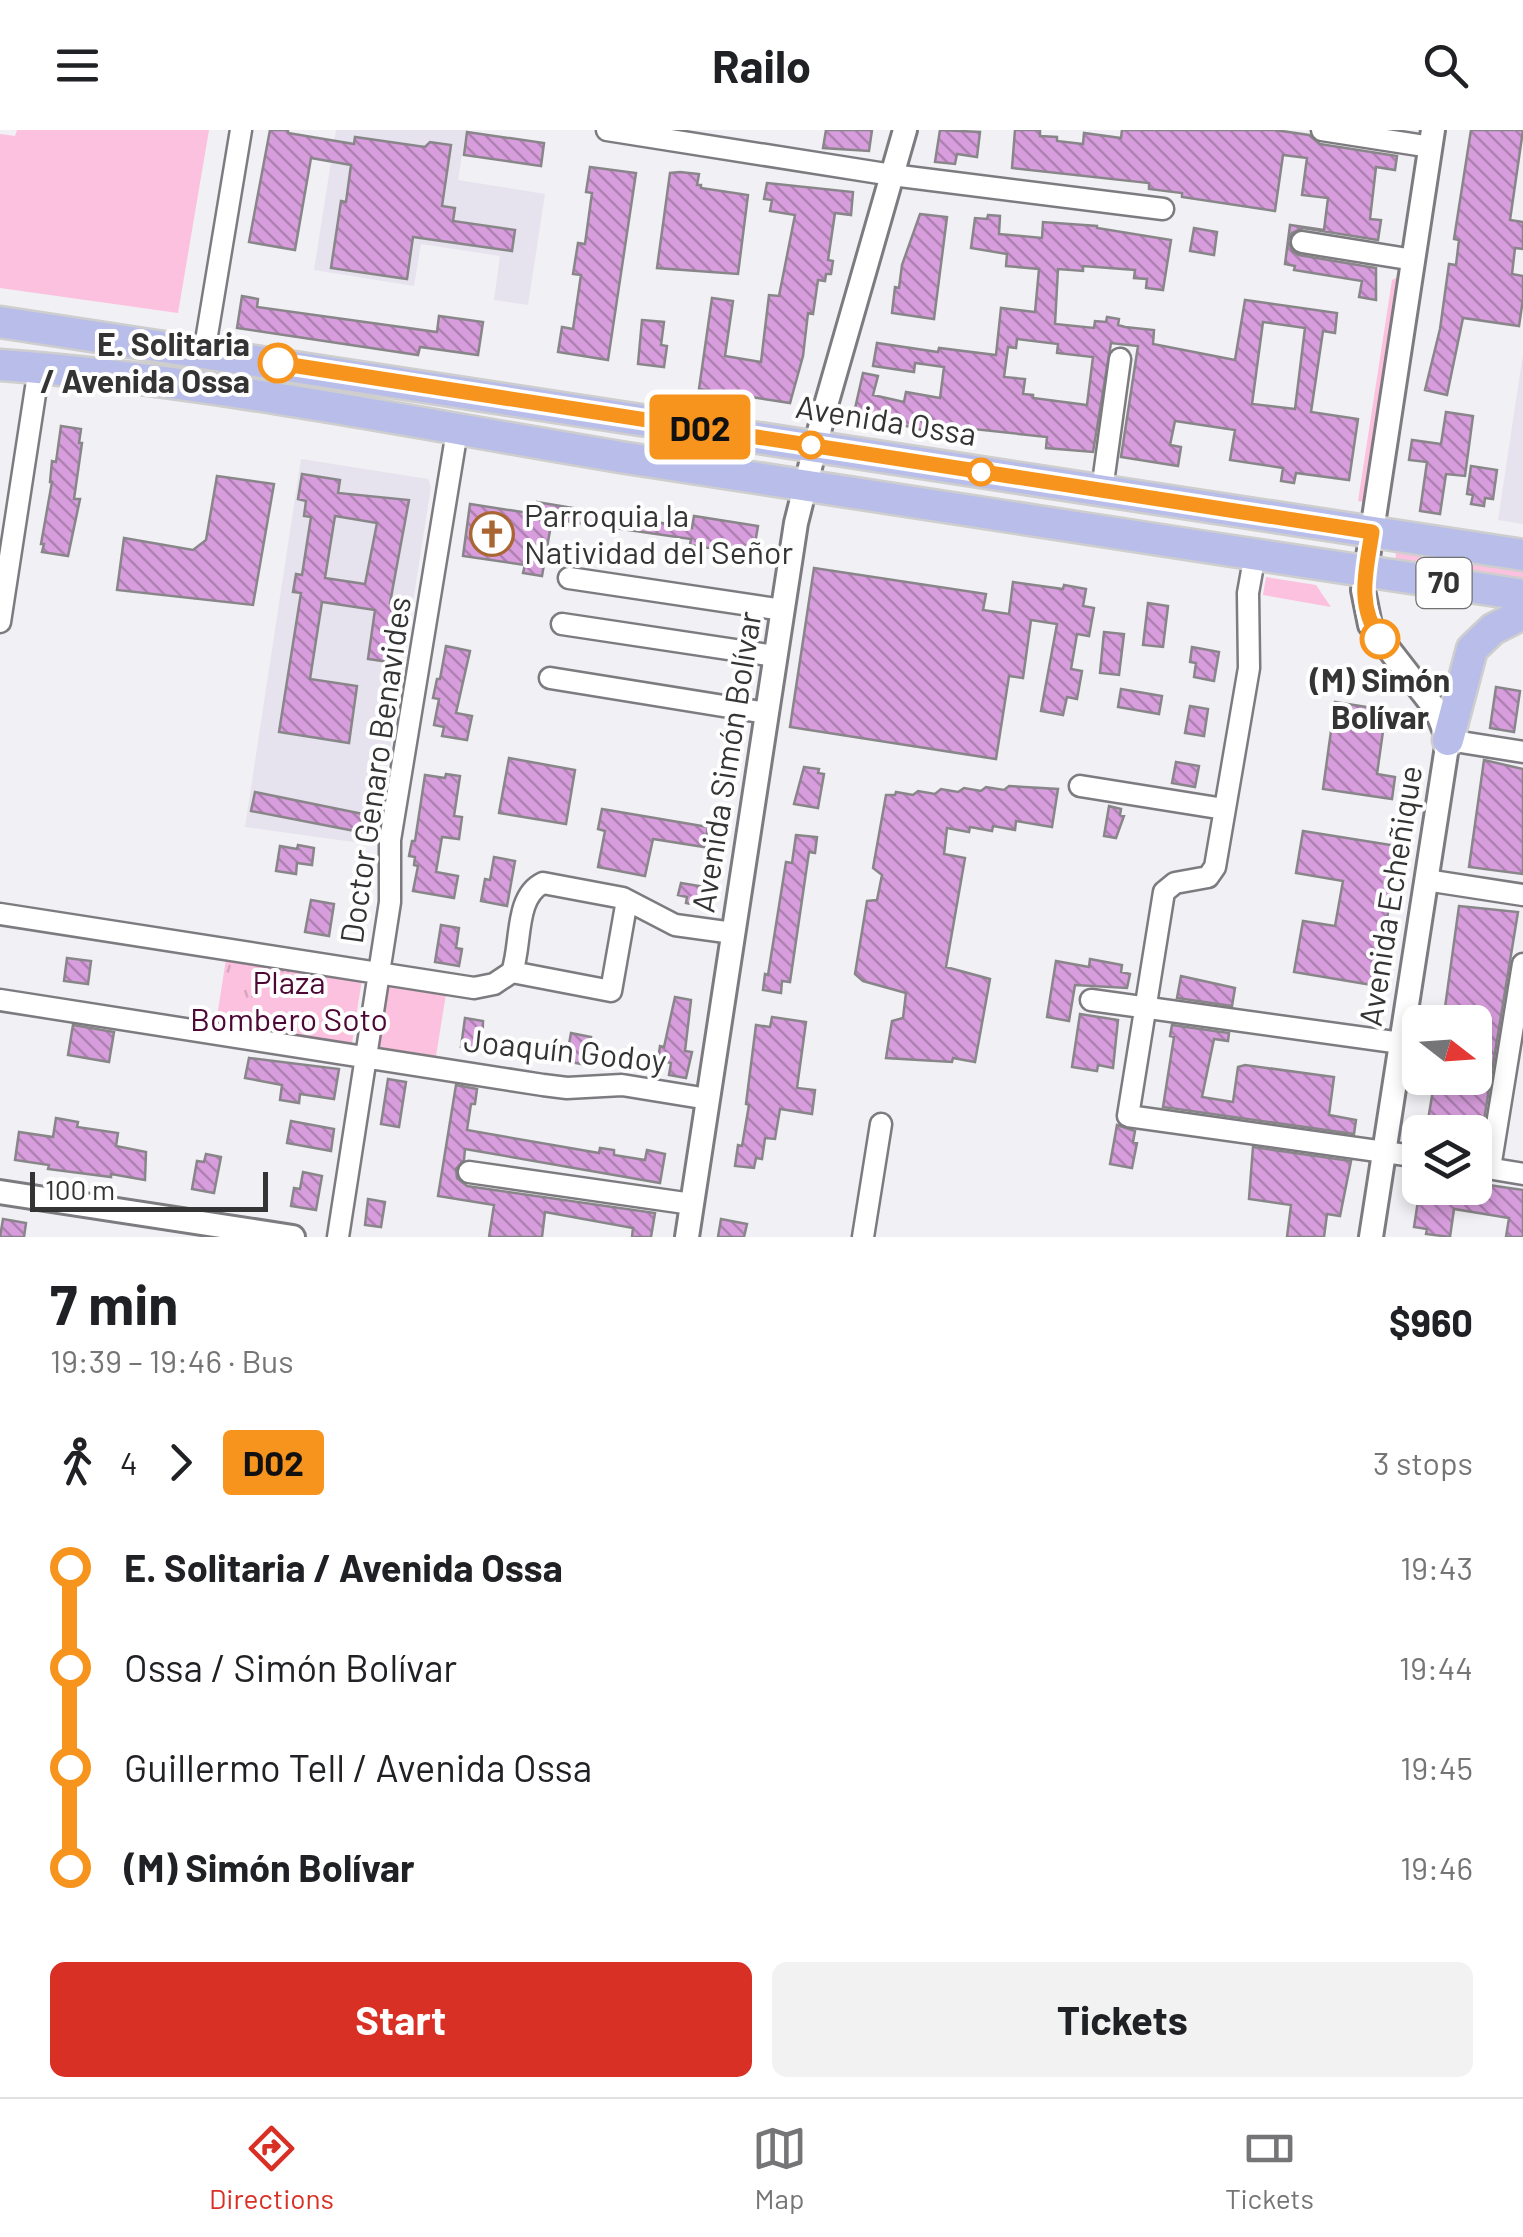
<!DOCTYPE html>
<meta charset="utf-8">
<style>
:root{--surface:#fff;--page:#f2f2f2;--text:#202124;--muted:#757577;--line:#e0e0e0;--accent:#d93025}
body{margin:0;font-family:Barlow,sans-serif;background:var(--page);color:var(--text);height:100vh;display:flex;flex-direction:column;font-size:38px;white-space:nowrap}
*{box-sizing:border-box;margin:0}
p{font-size:32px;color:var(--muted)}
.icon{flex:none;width:55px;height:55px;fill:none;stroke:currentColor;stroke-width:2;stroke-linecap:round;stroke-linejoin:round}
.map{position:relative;height:1107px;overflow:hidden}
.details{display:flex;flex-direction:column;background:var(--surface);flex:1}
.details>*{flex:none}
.badge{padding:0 20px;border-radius:8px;font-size:35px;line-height:65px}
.needle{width:65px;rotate:107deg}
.fabs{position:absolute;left:1402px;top:875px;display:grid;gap:20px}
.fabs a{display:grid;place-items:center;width:90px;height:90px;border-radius:15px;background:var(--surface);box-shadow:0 5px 15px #0003;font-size:50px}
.scale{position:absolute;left:30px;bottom:25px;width:238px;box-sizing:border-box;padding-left:10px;border:5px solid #343435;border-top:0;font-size:28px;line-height:35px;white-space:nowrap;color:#343435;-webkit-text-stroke:8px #fefeff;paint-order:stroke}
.map>.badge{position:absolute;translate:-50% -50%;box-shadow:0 0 0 5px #fff}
.legs{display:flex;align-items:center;gap:15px;height:110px;padding:0 50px;font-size:32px}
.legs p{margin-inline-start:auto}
.overview{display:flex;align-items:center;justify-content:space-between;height:170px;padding:0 50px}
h1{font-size:55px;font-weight:700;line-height:75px}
.cta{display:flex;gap:20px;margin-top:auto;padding:20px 50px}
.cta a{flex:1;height:115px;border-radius:15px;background:var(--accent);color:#fff;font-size:40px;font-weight:700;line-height:115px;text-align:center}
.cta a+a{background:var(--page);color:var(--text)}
ul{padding:0 50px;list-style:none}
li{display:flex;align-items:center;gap:35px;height:100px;font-size:38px}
li i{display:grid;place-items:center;width:15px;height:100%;margin:0 12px;background:currentColor}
li i::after{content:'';width:25px;height:25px;margin:-12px;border:8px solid;border-radius:50%;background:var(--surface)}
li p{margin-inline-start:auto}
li:first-child i{background:linear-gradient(#0000 50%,currentColor 0)}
li:last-child i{background:linear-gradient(currentColor 50%,#0000 0)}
header{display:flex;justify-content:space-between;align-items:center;height:130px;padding:0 50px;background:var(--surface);font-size:45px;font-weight:700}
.tabs{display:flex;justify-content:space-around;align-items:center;height:140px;border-top:2px solid var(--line);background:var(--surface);font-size:28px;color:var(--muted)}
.tabs a{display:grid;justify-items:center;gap:5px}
.tabs .active{color:var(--accent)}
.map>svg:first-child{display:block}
.built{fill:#e7e3ee}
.grass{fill:#fcc1df}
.park{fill:url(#park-tufts)}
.building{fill:url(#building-back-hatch);stroke:#89868a;stroke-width:2.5;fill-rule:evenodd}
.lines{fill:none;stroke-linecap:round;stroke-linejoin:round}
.minor-casing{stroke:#7d7b7f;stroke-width:25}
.tertiary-casing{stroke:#7d7b7f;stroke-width:28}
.primary-casing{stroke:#cececf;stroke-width:35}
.minor{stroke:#fff;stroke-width:20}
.tertiary{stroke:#fff;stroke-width:22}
.primary{stroke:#b8bde9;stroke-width:30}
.line-1-casing{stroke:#fff;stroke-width:22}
.line-1{stroke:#f7941d;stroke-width:15}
.stop-1-dot{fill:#fff;stroke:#f7941d;stroke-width:5}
.labels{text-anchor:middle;stroke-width:8;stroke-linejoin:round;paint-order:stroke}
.shield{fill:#fefeff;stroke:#717172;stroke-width:2.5}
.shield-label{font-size:30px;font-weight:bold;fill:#343435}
.stop-label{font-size:32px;font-weight:bold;fill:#343435;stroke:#fefeff;text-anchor:end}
.street-label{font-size:32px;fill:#343435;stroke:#fefeff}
.poi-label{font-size:32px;fill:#343435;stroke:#fefeff;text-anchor:start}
.park-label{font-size:32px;fill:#4d0735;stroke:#fefeff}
</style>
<header><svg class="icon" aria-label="menu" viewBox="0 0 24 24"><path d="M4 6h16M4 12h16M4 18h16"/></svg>Railo<svg class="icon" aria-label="search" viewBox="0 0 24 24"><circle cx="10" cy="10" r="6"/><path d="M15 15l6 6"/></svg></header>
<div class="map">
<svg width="1523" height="1107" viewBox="0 0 1523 1107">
<defs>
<pattern id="park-tufts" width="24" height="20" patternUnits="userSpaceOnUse" patternTransform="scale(2.5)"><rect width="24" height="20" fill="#fcc1df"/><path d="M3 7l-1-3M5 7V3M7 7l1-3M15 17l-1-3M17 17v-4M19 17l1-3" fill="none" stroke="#d9a6c0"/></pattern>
<pattern id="building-back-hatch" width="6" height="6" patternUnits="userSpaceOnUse" patternTransform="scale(2.5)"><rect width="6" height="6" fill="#d79ddc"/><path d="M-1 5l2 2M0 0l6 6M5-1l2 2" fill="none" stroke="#af81b3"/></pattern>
</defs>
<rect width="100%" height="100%" fill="#f1f0f4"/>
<path class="built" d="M336 0H466L458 50 545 64 528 175 494 170 500 126 421 114 414 156 314 140Z
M1523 224V394L1498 390Z
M301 329 428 349 431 357 375 715 245 697Z"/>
<path class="grass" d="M17 0H209L178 183 0 158V4L15 6Z
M1396 148 1401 150 1369 373 1358 371 1392 150Z
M1397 417 1523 437V450L1395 430Z
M1266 447 1316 455 1331 477 1263 465Z
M384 855 446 864 436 926 374 916Z"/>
<path class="park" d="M226 829 362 849 352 913 216 893Z"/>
<path class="building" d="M270 0H288V3L354 14 355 7 425 17 430 12 451 15 442 76 455 78 453 91 515 100 512 121 413 107 407 149 331 138 341 71 346 72 351 35 311 28 295 120 249 112Z
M826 0H872L869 21 823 18Z
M940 0 980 2 977 27 957 24 955 34 935 32Z
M1015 0H1040V6L1057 7V11L1083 14 1084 3 1121 8 1122 0H1275L1309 5 1320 14 1397 26 1395 40 1376 37 1370 89 1381 90 1378 110 1303 98 1292 103 1288 111 1293 122 1299 125 1376 138V170L1359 167 1362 151 1294 140 1295 136 1285 134 1290 95 1324 100 1328 68 1302 65 1307 28 1283 25 1275 81 1182 67V63L1149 59V53L1012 38Z
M1471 0H1523L1510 90 1523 92V119L1515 118 1512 144 1523 146V169L1519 196 1463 188 1447 265 1425 260 1440 199 1449 134 1456 135 1459 110 1454 109Z
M467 2 544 13 541 36 464 25Z
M590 37 636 43 608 230 558 222 562 197 573 199 581 145 573 144 578 113 585 114 592 63 586 62Z
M680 42 699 44 697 55H701V58L748 65 738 144 657 138 670 43Z
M767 53 853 62 851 85 835 83 828 130 833 131 831 144H826L825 151 818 150 813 184 808 183 803 226 790 273 699 259 712 168 733 171 725 226 761 232 769 165 779 166 795 85 770 81 772 70 764 69Z
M920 84 947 87 934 189 892 183 895 157 899 158 902 135Z
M988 85 1000 86 999 104 1042 108 1043 92 1097 96V98L1171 110 1163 160 1146 158 1147 149 1134 148 1135 140 1083 136V141L1058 139 1055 194 1094 198 1095 191 1106 192 1107 187 1119 189 1118 195 1125 197 1154 200 1153 214 1235 230 1245 170 1337 183 1335 203 1323 201 1311 282 1358 289 1349 350 1296 343 1294 353 1281 351 1283 338 1230 330 1235 300 1175 291 1170 315 1181 317 1178 336 1121 327 1138 216 1111 213 1093 322 1046 318 1047 307 927 294 926 301 854 283 863 243 878 246 873 265 904 272 906 262 940 268 944 237 915 233 914 242 873 236 877 213 938 222 939 218 996 225 1001 178 1035 182 1039 139 1006 136 1007 124 971 118 975 88 987 89ZM1263 192 1305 198 1295 279 1252 274ZM1017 209 1058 214 1057 223 1093 227 1087 275 1033 268V265L1023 264 1025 249 1004 247 1008 217 1016 218Z
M1194 98 1217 102 1214 125 1190 121Z
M242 166 258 169 257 177 437 202 439 186 483 192 478 225 420 217 418 225 237 198Z
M642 190 664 192 661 215 667 216 664 237 638 234Z
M1446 282 1473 286 1465 346 1446 344 1440 384 1420 381 1427 332 1409 330 1412 310 1441 314Z
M61 296 81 299 79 313H82L74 369H80L68 426 42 422 44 414H41L52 352H50L52 331 56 332Z
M1471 336 1497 340 1493 369 1485 368 1484 376 1471 374 1473 365 1467 364Z
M302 344 340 350 338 363 409 370 390 473 398 474 389 532 368 529 375 480 322 472 310 549 357 556 349 613 279 602 301 463 293 462 296 444 302 445 311 387 304 386 306 371 298 369ZM335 386 377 393 365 454 325 448Z
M217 346 274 354 253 475 117 460 124 408 193 420 206 410Z
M537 372 692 398 694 386 758 396 753 425 690 415 691 409 552 389 542 446 523 443 525 435 463 426 470 374 535 384Z
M814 438 986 464 983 480 1009 484 1013 452 1063 459 1064 455 1086 459 1083 476 1094 478 1089 506 1077 504 1071 539 1082 541 1077 569 1067 567 1063 585 1041 581 1057 494 1031 490 1023 548 1009 546 996 629 790 597Z
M1148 473 1168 476 1163 517 1143 515Z
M1104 502 1124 504 1119 545 1100 543Z
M446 516 470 521 456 583 472 586 467 610 442 606 444 597 434 595 439 569 433 568 437 549H440Z
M1192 517 1219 522 1214 551 1194 547 1196 533 1190 532Z
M1496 557 1520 561 1514 602 1490 598Z
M1121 559 1162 566 1159 584 1118 577Z
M1335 572 1386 580 1377 644 1395 647 1392 669 1323 659Z
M1190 576 1208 579 1204 606 1185 603Z
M509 628 575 640 566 694 499 683Z
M1484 630 1523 639V744L1469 737Z
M1176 632 1199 636 1195 657 1172 653Z
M804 637 819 639 818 643 824 644 818 678 794 674Z
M446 644 460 646 454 686 462 687 459 709 442 707 436 742 458 746 454 768 413 761 418 736 414 735 415 727 409 726 412 711H415L425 645 445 648Z
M1009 656 1058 659 1052 697 1016 691 1015 700 993 696 992 701 970 697 969 702 947 698 944 724 965 728 946 837 990 849 975 932 953 928 952 932 886 928 892 891 903 888 906 863 863 851 855 844 867 771 877 770 882 745 873 738 886 665H895L896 662 913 665 918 661 935 664 941 659 958 662 964 658 981 661 986 657 1004 660Z
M255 662 363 684 360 702 251 681Z
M1109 676 1121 679 1120 685 1124 686 1116 708 1104 706Z
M602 679 708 697 704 717 653 709 645 746 598 737 605 701 598 699Z
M1303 701 1397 716 1378 856 1294 842 1303 791 1335 796 1343 751 1296 743Z
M796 705 817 707 815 723 809 722 790 852 782 851 781 863 763 860 765 844 768 845 786 732 792 733Z
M298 715 314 718 312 735 297 733 296 744 276 741 280 716 297 719Z
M494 727 515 731 507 776 481 771 485 749 490 750Z
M681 753 711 758 708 777 686 773 687 767 678 765Z
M311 770 334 774 329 806 305 802Z
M1459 776 1518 782 1482 1002H1426L1435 948H1475V892H1443Z
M441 795 459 798 456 818 462 819 459 836 435 832Z
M67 828 91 831 88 854 64 851Z
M1090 829 1122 835 1121 842 1130 844 1127 858 1075 855 1069 891 1047 887 1056 831 1089 837Z
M1181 846 1235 858 1232 876 1177 868Z
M675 867 691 870 685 921 692 922 686 948 669 945 671 933 658 930 660 916 664 917Z
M1080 884 1118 890 1113 938 1098 935 1097 941 1072 937Z
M772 887 806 892 797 958 815 960 812 984 780 979 775 1009 765 1008 762 1029 756 1028 754 1038 735 1036 738 1015 742 1016 749 975 746 974 756 895 770 897Z
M465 888 483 891 482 920 461 917Z
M73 895 114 902 109 932 68 925Z
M1172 895 1229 903 1228 911 1214 909 1202 967 1233 972 1238 937 1245 935 1334 947 1329 985 1356 990 1354 1004 1163 977 1174 907 1170 906Z
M571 903 591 907 586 935 566 931Z
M249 928 339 939 334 969 300 964 299 973 280 970 282 955 245 948Z
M388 949 406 952 399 997 381 994Z
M456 955 477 959 475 974H471L467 1000 599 1023 600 1018 614 1020V1025L645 1030 647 1020 665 1024 660 1053 465 1019 464 1030 456 1039 457 1048 467 1056 655 1083 651 1107H632L633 1098 545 1082 542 1107H489L494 1075 438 1066Z
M56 988 78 992 77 997 118 1003 116 1016 146 1022 145 1050 111 1044V1047L48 1039 49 1035 15 1030 19 1002 53 1007Z
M291 991 334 999 331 1021 287 1013Z
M1117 995 1135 1001 1133 1012 1137 1013 1132 1038 1110 1034Z
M1253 1017 1351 1031 1340 1086 1327 1084 1324 1107H1287L1291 1075 1249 1069Z
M206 1024 221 1027 214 1063 192 1059 197 1031 204 1032Z
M303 1042 322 1046 316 1080 291 1076 294 1058 300 1059Z
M1475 1053 1523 1060V1107H1506L1509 1088 1454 1079 1450 1107 1426 1104 1427 1099 1414 1097 1420 1058H1475Z
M368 1069 385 1072 381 1097 365 1095Z
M3 1089 26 1093 24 1107H0Z
M721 1089 747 1094 744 1107H718Z"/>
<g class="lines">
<g class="minor-casing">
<path id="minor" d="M607 0 892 45 1163 79
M1322 0 1431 17
M1302 112 1414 130
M204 223 241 0
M1102 360 1120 229
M1255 424 1248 463 1249 538 1215 737 1208 747 1175 753 1164 762 1128 986 1420 1027
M569 448 783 480
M0 492 39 238
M562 494 775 526
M550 548 767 583
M1448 610 1523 622
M1080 656 1224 679
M1426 750 1523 765
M0 784 474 858 494 854 512 842C522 815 514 767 543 753L623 768 675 795 733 803
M512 842 611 861 627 770
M0 870 543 955 567 958 622 955 708 969
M1091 870 1401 913
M1475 1036 1523 1044
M1490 1038 1523 834
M469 1042 692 1074
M338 1107 390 772V710L457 301
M863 1107 881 994"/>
</g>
<g class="tertiary-casing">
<path id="tertiary" d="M0 1062 293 1107
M687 1107 796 393 824 282 905 0
M1371 1107 1448 610 1437 581 1370 495 1363 460 1433 0"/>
</g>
<g class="primary-casing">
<path id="primary" d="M0 192 1523 425
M0 235C208 250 414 293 620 327 921 375 1222 419 1523 465
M1448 610 1472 519 1493 499 1523 484"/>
</g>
<use href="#minor" class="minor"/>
<use href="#tertiary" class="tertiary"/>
<use href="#primary" class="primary"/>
</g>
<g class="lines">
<g class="line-1-casing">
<path id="line-1" d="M278 233 1372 402C1366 441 1356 475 1380 509"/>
</g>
<use href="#line-1" class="line-1"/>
</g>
<defs>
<g id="church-ring" transform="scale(2.25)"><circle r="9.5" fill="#fefeff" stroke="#a96633" stroke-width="1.5"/><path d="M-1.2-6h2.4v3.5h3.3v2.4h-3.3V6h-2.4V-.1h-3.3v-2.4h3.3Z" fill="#a96633"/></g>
</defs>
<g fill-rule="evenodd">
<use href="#church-ring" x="492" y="404"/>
</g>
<g class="stop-1-dot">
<circle cx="278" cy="233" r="18"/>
<circle cx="811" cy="315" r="12"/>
<circle cx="981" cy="342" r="12"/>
<circle cx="1380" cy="509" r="18"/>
</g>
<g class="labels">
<rect class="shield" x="1416.5" y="428" width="55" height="50" rx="8"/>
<g class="shield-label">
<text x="1444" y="463">70</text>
</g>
<g class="stop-label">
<text x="250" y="226">E. Solitaria<tspan x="250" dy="37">/ Avenida Ossa</tspan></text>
<text x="1380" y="562" text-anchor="middle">(M) Simón<tspan x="1380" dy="37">Bolívar</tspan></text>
</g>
<g class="street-label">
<text transform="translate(886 291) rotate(9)" y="11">Avenida Ossa</text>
<text transform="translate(727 632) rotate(-81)" y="11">Avenida Simón Bolívar</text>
<text transform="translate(376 640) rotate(-82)" y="11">Doctor Genaro Benavides</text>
<text transform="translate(1391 766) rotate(-81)" y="11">Avenida Echeñique</text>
<text transform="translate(565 921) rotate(6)" y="11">Joaquín Godoy</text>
</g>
<g class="poi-label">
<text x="524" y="397">Parroquia la<tspan x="524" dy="37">Natividad del Señor</tspan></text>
</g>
<g class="park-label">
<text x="289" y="864">Plaza<tspan x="289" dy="37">Bombero Soto</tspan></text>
</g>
</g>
</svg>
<div class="fabs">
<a><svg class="needle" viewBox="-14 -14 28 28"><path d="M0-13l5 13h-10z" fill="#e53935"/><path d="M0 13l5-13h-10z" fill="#757577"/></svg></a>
<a><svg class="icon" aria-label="layers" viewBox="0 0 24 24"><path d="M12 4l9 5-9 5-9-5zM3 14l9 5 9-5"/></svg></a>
</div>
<div class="scale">100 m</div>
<b class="badge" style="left:700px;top:297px;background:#f7941d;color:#111">D02</b>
</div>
<section class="details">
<div class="overview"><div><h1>7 min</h1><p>19:39 – 19:46 · Bus</p></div><b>$960</b></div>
<div class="legs"><svg class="icon" aria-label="walk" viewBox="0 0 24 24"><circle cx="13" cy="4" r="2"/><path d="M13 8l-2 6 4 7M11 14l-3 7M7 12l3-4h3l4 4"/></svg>4<svg class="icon" aria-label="forward" viewBox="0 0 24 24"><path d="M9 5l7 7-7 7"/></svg><b class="badge" style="background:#f7941d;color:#111">D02</b><p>3 stops</p></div>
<ul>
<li><i style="color:#f7941d"></i><b>E. Solitaria / Avenida Ossa</b><p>19:43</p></li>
<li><i style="color:#f7941d"></i><span>Ossa / Simón Bolívar</span><p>19:44</p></li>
<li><i style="color:#f7941d"></i><span>Guillermo Tell / Avenida Ossa</span><p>19:45</p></li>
<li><i style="color:#f7941d"></i><b>(M) Simón Bolívar</b><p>19:46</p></li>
</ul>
<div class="cta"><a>Start</a><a>Tickets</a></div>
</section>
<nav class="tabs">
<a class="active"><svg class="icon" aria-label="directions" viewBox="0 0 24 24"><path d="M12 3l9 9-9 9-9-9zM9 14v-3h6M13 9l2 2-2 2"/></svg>Directions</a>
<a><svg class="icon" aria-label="map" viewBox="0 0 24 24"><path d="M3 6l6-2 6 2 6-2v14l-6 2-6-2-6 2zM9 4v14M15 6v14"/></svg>Map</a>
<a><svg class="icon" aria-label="tickets" viewBox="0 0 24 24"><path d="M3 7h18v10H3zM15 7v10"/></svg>Tickets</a>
</nav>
